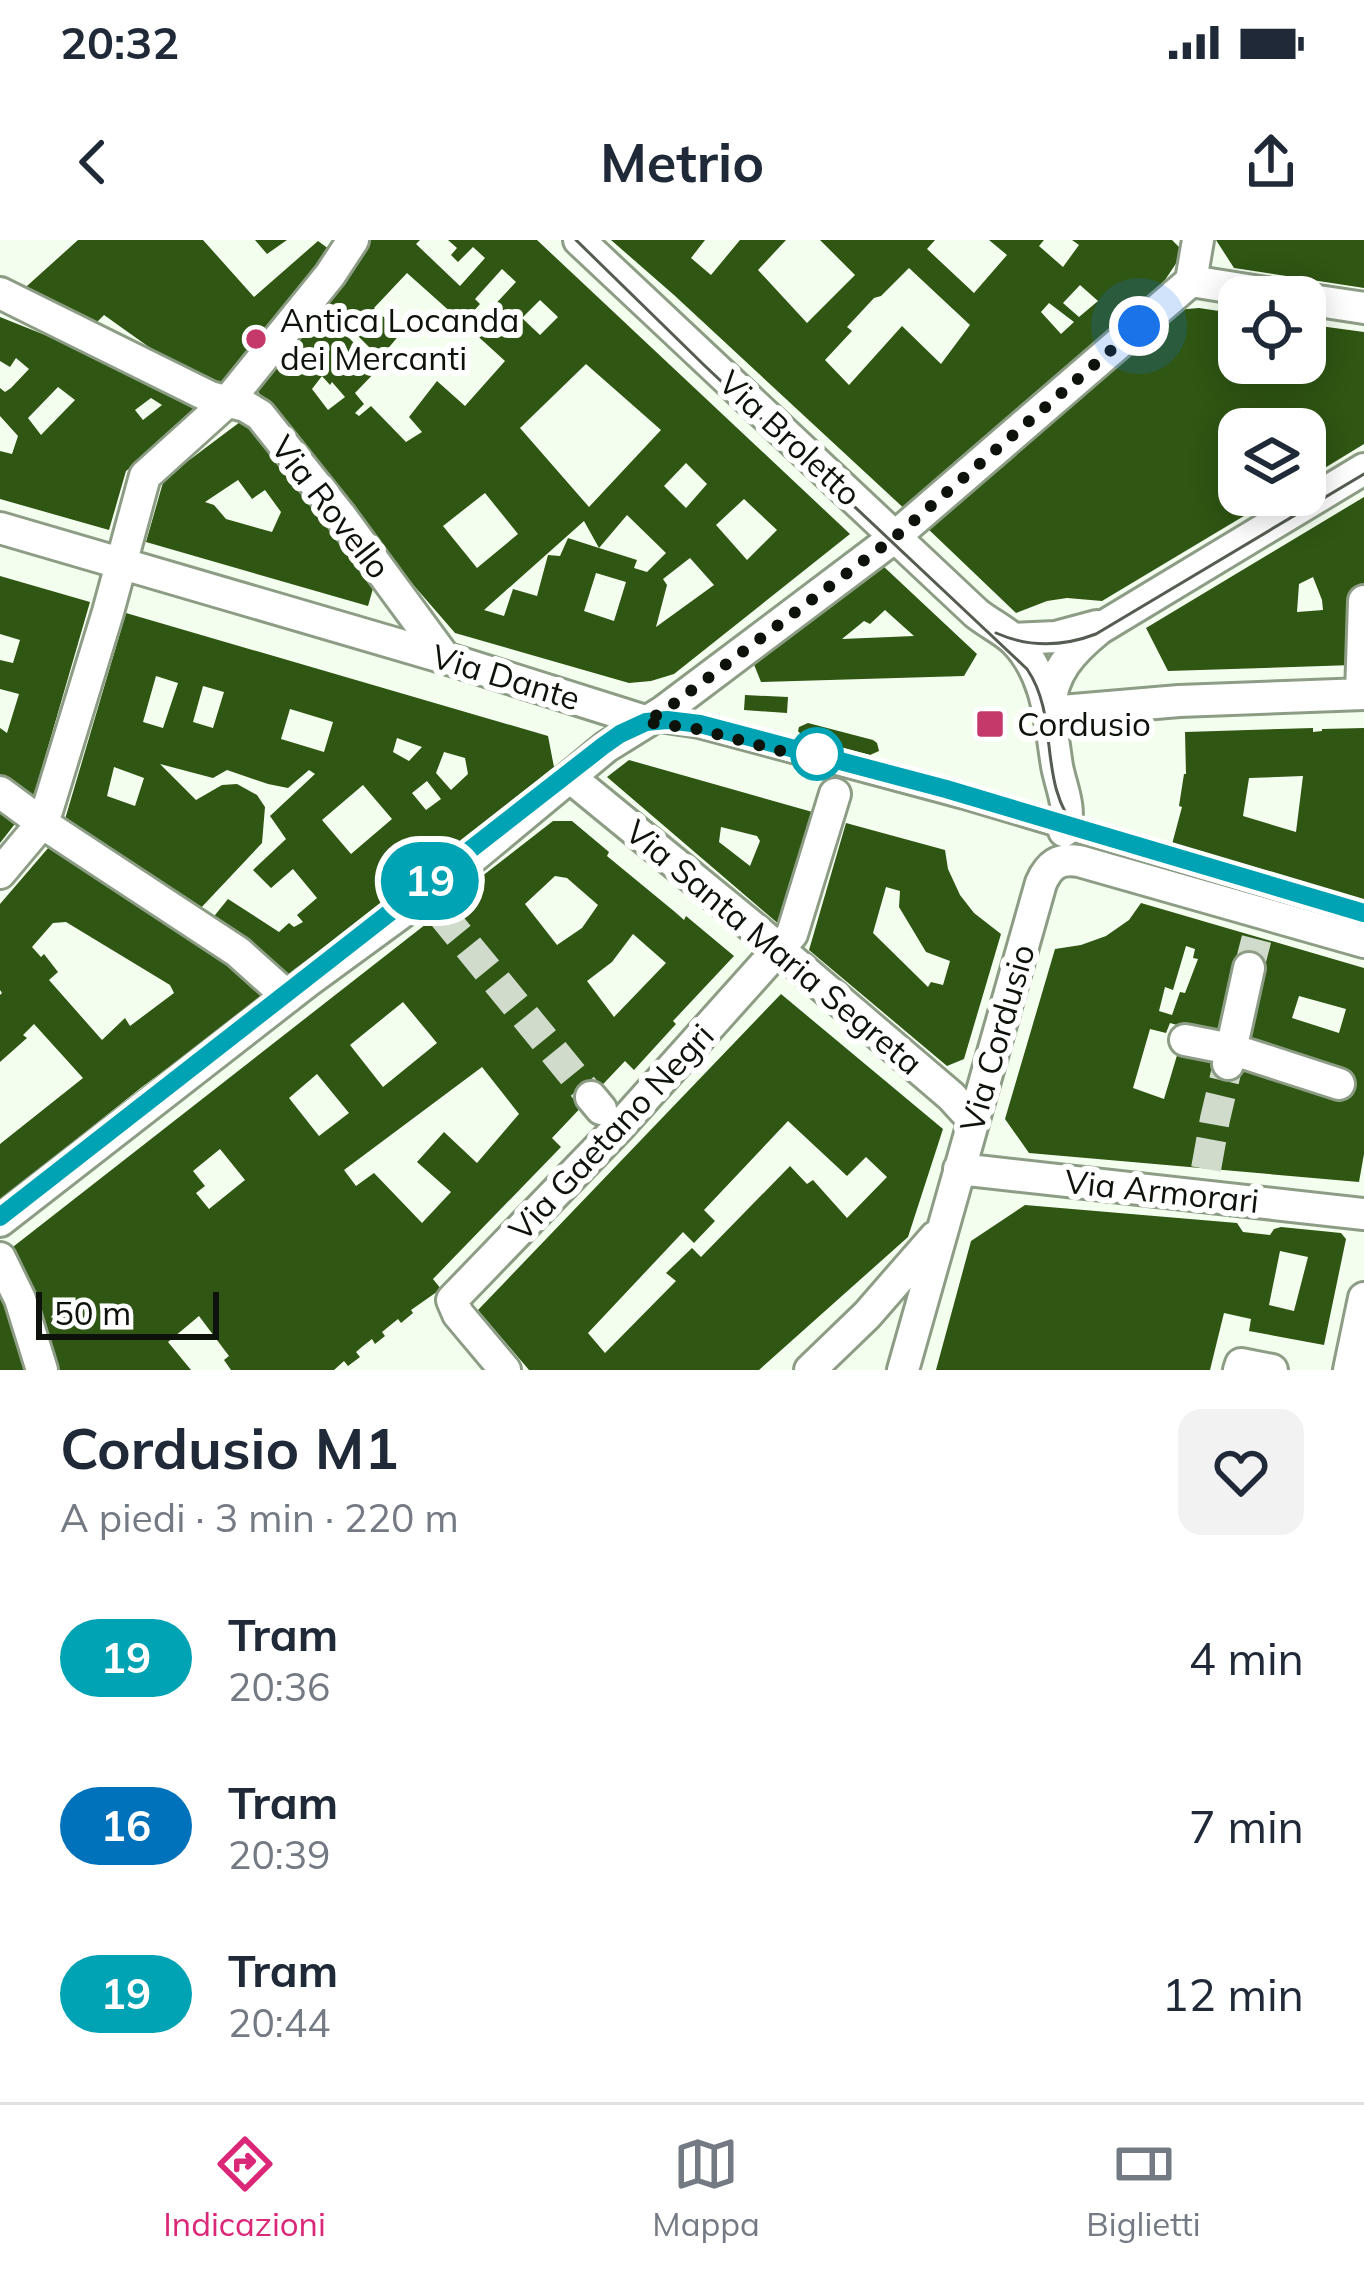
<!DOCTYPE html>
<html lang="it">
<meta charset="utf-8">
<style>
:root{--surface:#fff;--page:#f2f2f3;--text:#1f2937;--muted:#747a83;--line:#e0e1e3;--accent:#db2777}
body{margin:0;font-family:Mulish,sans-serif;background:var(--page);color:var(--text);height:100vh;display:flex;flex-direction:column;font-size:45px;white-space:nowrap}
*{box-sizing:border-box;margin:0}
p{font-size:39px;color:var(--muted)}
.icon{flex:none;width:66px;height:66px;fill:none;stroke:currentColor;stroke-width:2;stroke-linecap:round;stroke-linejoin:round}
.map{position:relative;height:1130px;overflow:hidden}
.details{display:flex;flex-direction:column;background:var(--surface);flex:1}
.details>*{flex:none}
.badge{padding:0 24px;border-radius:39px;font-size:42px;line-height:78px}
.controls{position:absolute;left:1218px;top:36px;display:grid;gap:24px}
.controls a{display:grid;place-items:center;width:108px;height:108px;border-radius:24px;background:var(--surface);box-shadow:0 6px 30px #0003;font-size:60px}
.scale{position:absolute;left:36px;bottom:30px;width:183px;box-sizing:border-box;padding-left:12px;border:6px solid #0d120a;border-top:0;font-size:33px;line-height:42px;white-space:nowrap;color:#0d120a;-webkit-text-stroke:9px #fff;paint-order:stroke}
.you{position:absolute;width:60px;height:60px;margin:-30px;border:9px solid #fff;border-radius:50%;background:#1a73e8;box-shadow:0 0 0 18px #1a73e833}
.map>.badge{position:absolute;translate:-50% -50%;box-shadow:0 0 0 6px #fff}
.round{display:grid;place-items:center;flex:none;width:126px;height:126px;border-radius:24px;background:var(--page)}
.headline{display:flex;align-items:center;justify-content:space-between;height:204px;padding:0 60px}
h1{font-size:57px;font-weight:700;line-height:90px}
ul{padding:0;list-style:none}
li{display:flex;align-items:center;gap:36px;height:168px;padding:0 60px}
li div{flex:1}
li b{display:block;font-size:45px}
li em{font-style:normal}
li .badge{min-width:132px;font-weight:700;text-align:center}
.status{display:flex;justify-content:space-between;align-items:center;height:84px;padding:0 60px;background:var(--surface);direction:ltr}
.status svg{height:33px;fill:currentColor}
header{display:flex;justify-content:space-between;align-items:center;height:156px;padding:0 60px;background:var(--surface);font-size:54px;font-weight:700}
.menu{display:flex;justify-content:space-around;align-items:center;height:168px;border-top:3px solid var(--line);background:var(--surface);font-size:33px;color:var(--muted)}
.menu a{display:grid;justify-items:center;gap:6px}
.menu .active{color:var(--accent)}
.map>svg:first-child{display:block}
.building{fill:#2f5613;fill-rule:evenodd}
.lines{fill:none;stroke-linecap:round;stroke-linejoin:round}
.street-tunnel{stroke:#d1dbcc;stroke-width:30;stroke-dasharray:30 15;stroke-linecap:butt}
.lane-casing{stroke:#8d9d85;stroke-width:21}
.street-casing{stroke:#8d9d85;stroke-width:36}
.lane{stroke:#fff;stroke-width:15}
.street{stroke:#fff;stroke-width:30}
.tram{stroke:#555c51;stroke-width:3}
.line-casing{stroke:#fff;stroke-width:27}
.line{stroke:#00a3b4;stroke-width:18}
.walk{stroke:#0d120a;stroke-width:12;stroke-dasharray:0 21.6}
.poi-dot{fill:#c5386a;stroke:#fff;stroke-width:4.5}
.stop-dot{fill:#fff;stroke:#00a3b4;stroke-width:6}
.labels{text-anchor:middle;stroke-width:12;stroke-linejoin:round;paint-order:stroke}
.poi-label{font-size:33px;fill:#0d120a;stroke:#fff;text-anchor:start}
.street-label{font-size:33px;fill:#0d120a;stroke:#fff}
</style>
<div class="status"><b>20:32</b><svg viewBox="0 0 49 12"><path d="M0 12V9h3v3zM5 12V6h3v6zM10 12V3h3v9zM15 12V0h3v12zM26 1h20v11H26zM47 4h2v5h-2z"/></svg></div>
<header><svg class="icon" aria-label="back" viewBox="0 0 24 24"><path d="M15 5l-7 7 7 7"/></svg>Metrio<svg class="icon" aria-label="share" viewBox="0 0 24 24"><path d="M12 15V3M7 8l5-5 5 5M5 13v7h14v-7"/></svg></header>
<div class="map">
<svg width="1364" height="1130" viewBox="0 0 1364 1130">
<rect width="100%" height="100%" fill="#f4feee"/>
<path class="building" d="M78 0H203L254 57 318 1 333 12 217 150 177 127 104 75 95 84 17 55Z
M255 0H287L267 14Z
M369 0H420L416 4 460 46 485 18 473 7 458 22 451 15 457 8 448 0H537L850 294 674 434 651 441 629 443 455 393 403 333 255 148ZM502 29 516 42 471 90 505 121 465 166 437 141 409 177 422 192 406 202 371 166 359 176 355 173 364 164 355 153 379 128 343 92 348 86 380 118 401 93 374 68 407 33 463 83 480 64 475 59ZM540 60 558 77 540 95 522 78ZM586 124 661 190 589 267 520 188ZM322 136 330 145 332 142 345 157 328 170 312 149ZM686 223 707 244 686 268 664 246ZM485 253 518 294 477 328 443 286ZM744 259 777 290 747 320 716 285ZM627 275 666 313 647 332 634 328 637 320 599 308 568 298 560 316 548 315 537 356 513 349 504 376 484 370 584 281 599 308ZM690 318 714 345 656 387 667 345 663 339ZM596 333 626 342 614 381 584 371Z
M611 0H705L691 18 711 35 740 0H786L758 30 807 83 855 35 820 0H935L927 9 974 53 1007 15 989 0H1044L1039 6 1063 27 1079 5 1072 0H1172L1181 9V16L1159 49 909 273 674 55ZM909 28 970 85 941 124 902 86 849 145 825 120 852 91 847 87 874 58 881 56ZM1080 45 1098 61 1079 77 1063 63ZM1049 63 1074 82 1061 94 1041 72Z
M1216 0H1364V48L1234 28Z
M1199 68 1239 74V123H1305V84L1364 92V204L1305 240V189H1239V255H1279L1102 361 1067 358 1047 361 1016 373 925 286 1175 70Z
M0 77 105 119 201 166V172L126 231 109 290 0 259V211L12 214 18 196 0 176V148L5 152 11 148 29 129 16 118 10 127 0 121ZM58 147 75 160 41 195 28 178ZM151 158 162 165 143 180 135 170Z
M244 179 374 345 368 366 146 302 164 239ZM238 240 252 259 265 250 281 272 272 292 226 279 214 265 205 262Z
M1364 257V352L1353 425 1168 431 1146 388ZM1313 337 1322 360 1323 370 1297 372 1299 344Z
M882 325 977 414 964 436 761 442 753 422ZM885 370 914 396 842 399 864 381 870 384Z
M0 336 90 362 33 559 0 537V488L7 493 19 454 0 449V420L13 423 20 400 0 394Z
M126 373 548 496 554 527 328 708 287 737 211 680 228 659 279 692 289 683 294 687 303 682 297 675 317 658 293 629 271 648 253 630 286 599 270 576 315 534 309 530 288 548 268 544 227 530 213 538 160 524 196 560 222 545 237 544 257 555 265 567 262 603 198 671 63 586ZM156 436 178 443 163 488 143 482ZM203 446 224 452 213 488 193 482ZM290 469 333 482 324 512 281 499ZM397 498 422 507 409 521 393 512ZM444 512 465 518 468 534 451 550 436 533ZM114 527 144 538 135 566 107 556ZM427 541 441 559 426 570 412 553ZM363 545 392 579 351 614 322 580Z
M745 455 788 457 787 473 744 470Z
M808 483 873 500 877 503 879 511 870 515 803 497 798 491 799 487Z
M1313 488V492L1322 491V489L1364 488V662L1171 608 1182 567 1179 566 1184 534H1186L1185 492ZM1303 536 1296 592 1243 576 1249 538Z
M629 520 816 573 781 686 607 537ZM721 587 757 596 760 601 750 626 719 602Z
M0 566 18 580 0 603Z
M553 581H572L609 612 607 616 675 672 684 680 686 676 734 716 673 781 676 784 634 830 625 821 552 898 561 907 433 1039 441 1049 411 1070 413 1073 401 1083 398 1079 382 1092 385 1096 375 1104 372 1099 363 1106 356 1112 360 1117 348 1126 344 1121 334 1130H231L224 1120 229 1116 199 1076 168 1102 191 1130H48L9 1010 435 677 452 664 450 661ZM555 636 567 638 598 665 582 688 557 705 525 664ZM633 694 666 723 614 777 587 741 612 722ZM403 762 437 803 383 847 350 805ZM482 827 519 874 477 923 444 892 417 922 451 952 422 983 374 933 356 946 344 930ZM317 834 349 873 319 896 289 858ZM220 909 245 940 209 969 196 953 205 946 193 931Z
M846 583 945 610 948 629 960 655 974 673 1001 694 964 819 947 826 809 710ZM886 647 900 651 899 667 926 712 950 721 943 745 931 742 928 747 873 693Z
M49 607 240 729 262 758 142 847 0 960V904L83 838 34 784 23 795 27 798 0 822V755L2 753 0 750V664ZM66 682 170 745 174 753 130 786 125 778 102 800 49 740 58 732 44 714 41 717 32 707 53 683Z
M1141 663 1364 728V914L1359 942 1029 913 1005 879 1055 709 1081 705 1106 696 1129 680ZM1186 706 1195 709 1193 718 1198 719 1185 753 1180 752 1172 775 1159 771 1165 747 1173 750ZM1238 725 1248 805 1178 812 1164 859 1133 848 1150 789 1166 793 1170 783 1208 794 1220 787ZM1299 756 1346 769 1339 793 1292 778Z
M781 754 943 889 908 997 759 1130H529L478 1070ZM788 881 847 936 866 917 887 937 847 978 813 940 807 944 790 926 701 1017 692 1008 666 1033 676 1041 605 1113 588 1093 683 992 694 1003 715 981 704 970Z
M1025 965 1237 983 1243 992 1270 995 1274 989 1281 987 1341 993 1346 999 1324 1105 1249 1091 1251 1079 1224 1073 1210 1130H936L971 1001ZM1280 1011 1308 1017 1294 1071 1269 1065Z
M0 1048 30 1130H0Z"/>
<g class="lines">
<path class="street-tunnel" d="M440 672 591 857
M1249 728 1257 697
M1206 929 1215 879 1228 824"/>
<g class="lane-casing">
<path id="lane" d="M650 482 697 489 962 560 1364 679"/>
</g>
<g class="street-casing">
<path id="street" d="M579 0 976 373C988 383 1004 390 1015 401 1048 435 1050 482 1057 526 1061 548 1072 568 1064 591
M1191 41 1291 57
M0 53 210 157 245 166 260 175 340 275 445 418
M1305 59 1364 68
M0 288 445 418 645 481
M1013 399 1056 397 1097 386
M1361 454 1364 361
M1050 469C1051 433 1072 411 1099 389L1364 229
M1050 472 1179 461 1364 454
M571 538 759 692 951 856 973 880
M0 552 42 583 238 712 288 757
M47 571 108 372 145 236 228 161 330 35 353 0
M0 633 42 583
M1185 800 1231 809 1339 844
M1228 824 1249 728
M591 857 601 869
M959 929 1364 974
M0 981 307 742 441 644 606 507 664 471 891 300 1191 41 1198 0
M0 1018 20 1059 42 1130
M505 1130 458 1074 452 1060 620 886 792 694 835 554
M810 1130 867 1075 935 997
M903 1130 1041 643C1049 625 1058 618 1079 621L1364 702
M1239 1130 1241 1124 1272 1130
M1349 1130 1364 1058"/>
</g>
<use href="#lane" class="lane"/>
<use href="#street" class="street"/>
<path class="tram" d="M576 0 705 126 1027 429C1061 479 1036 542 1078 591
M996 393C1030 408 1062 407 1096 394L1364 234
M0 977 603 506 628 489 647 482 667 480 700 485 946 549 1364 674"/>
</g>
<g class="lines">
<g class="line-casing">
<path id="line" d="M0 977 603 506 620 494 646 482 667 480 700 484 946 549 1364 673"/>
</g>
<use href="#line" class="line"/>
<path class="walk" d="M817 514 816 520 697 489 645 482 664 471 895 297 1139 86"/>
</g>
<g class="poi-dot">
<circle cx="256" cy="99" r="12"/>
<rect x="975" y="469" width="30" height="30" rx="6"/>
</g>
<circle class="stop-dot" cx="817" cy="514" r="24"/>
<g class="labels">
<g class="poi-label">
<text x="280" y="92">Antica Locanda<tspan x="280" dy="38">dei Mercanti</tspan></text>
<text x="1017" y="496">Cordusio</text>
</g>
<g class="street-label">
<text transform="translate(790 198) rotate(43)" y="12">Via Broletto</text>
<text transform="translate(331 267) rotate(52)" y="12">Via Rovello</text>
<text transform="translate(506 437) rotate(17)" y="12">Via Dante</text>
<text transform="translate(774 707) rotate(40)" y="12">Via Santa Maria Segreta</text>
<text transform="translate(997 798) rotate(-74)" y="12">Via Cordusio</text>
<text transform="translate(611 892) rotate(-47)" y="12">Via Gaetano Negri</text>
<text transform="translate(1162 951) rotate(6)" y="12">Via Armorari</text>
</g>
</g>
</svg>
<div class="controls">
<a><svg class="icon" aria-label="locate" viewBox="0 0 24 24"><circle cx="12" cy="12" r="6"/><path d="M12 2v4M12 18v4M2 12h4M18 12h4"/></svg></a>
<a><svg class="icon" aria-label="layers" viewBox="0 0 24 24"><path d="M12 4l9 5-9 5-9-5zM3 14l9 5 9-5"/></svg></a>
</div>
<div class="scale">50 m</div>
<div class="you" style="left:1139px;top:86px"></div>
<b class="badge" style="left:430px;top:641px;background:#00a3b4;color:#fff">19</b>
</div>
<section class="details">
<div class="headline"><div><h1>Cordusio M1</h1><p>A piedi · 3 min · 220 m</p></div><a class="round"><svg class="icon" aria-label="heart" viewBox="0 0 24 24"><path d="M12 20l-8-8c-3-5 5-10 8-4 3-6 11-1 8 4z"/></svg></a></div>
<ul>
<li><span class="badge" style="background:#00a3b4;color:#fff">19</span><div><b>Tram</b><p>20:36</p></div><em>4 min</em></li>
<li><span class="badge" style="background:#0072bc;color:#fff">16</span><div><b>Tram</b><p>20:39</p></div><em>7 min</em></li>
<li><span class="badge" style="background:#00a3b4;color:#fff">19</span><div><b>Tram</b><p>20:44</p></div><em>12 min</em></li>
</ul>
</section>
<nav class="menu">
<a class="active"><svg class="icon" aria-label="directions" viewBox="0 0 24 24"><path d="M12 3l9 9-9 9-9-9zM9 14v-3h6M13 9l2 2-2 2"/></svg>Indicazioni</a>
<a><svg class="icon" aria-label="map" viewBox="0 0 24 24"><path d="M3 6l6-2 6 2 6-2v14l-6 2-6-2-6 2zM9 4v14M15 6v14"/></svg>Mappa</a>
<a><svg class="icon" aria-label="tickets" viewBox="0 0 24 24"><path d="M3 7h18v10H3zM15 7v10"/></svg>Biglietti</a>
</nav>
